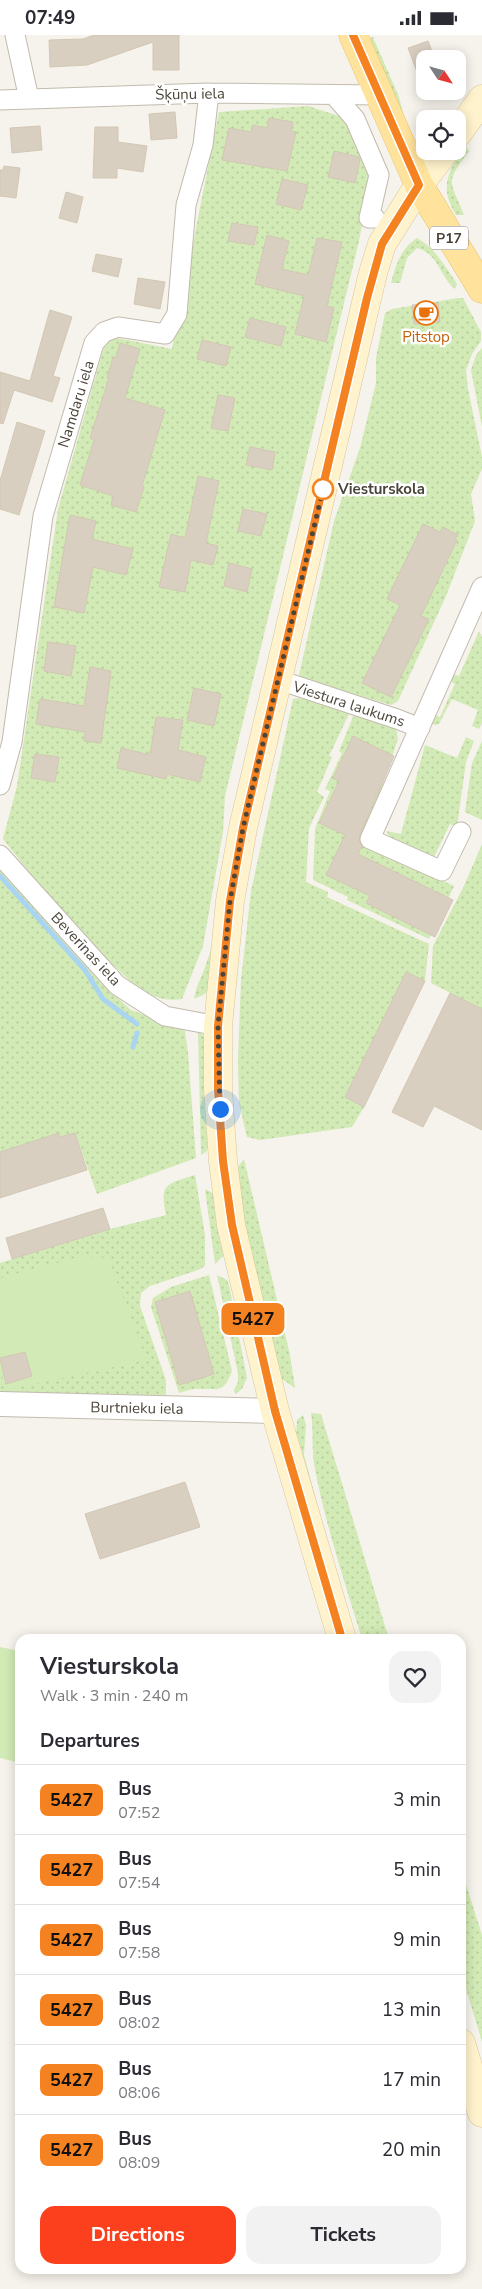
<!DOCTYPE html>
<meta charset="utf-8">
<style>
:root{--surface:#fff;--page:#f2f2f3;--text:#2b2b33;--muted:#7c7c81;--line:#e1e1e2;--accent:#fc3f1d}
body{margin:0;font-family:"Nunito Sans",sans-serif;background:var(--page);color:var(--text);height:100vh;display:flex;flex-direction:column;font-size:19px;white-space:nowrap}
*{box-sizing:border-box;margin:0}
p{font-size:16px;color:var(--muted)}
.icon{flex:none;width:28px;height:28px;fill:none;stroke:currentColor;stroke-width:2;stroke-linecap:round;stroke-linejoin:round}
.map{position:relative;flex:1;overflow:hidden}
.panel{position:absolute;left:15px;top:1599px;width:451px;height:640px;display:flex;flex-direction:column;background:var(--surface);border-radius:15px;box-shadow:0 2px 12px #0003}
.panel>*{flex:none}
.badge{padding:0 10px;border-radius:8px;font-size:18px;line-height:32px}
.needle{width:32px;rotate:126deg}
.buttons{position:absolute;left:416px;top:15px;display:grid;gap:10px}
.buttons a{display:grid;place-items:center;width:50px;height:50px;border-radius:10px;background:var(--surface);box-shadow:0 2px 12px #0003;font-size:25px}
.you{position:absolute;width:25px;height:25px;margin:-12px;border:4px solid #fff;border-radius:50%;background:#1a73e8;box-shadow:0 0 0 8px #1a73e833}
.map>.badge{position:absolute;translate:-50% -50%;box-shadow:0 0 0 2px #fff}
h2{padding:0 25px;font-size:19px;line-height:45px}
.round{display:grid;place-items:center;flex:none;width:52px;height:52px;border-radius:15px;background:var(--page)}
.headline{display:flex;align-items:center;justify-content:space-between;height:85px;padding:0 25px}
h1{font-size:24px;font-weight:700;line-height:38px}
.action{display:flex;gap:10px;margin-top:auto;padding:10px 25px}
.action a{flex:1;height:58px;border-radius:15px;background:var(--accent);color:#fff;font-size:20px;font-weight:700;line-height:58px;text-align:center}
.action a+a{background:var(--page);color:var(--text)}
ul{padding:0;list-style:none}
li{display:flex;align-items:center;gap:15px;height:70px;padding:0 25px;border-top:1px solid var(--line)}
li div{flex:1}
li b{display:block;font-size:19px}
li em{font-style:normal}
li .badge{min-width:55px;font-weight:700;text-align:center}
.status{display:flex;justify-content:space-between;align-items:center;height:35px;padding:0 25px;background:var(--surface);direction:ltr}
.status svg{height:14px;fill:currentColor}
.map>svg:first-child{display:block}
.grass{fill:url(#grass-dots)}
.garden{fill:#d2eab5}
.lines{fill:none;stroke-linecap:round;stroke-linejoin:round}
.stream{stroke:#a9d4f2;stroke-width:5}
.building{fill:#d8cfc1;stroke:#d3c7b4}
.minor-casing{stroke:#c2bbae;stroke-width:21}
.tertiary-casing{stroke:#c2bbae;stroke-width:26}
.secondary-casing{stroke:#d6c79b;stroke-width:29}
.primary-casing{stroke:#e6c16a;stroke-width:29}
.minor{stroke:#fff;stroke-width:19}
.tertiary{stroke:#fff;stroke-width:24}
.secondary{stroke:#fff3cd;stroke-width:28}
.primary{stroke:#ffe39c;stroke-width:28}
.line-casing{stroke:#fff;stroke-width:11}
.line{stroke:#f58220;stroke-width:8}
.walk{stroke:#4b4439;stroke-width:5;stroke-dasharray:0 9}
.stop-dot{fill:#fff;stroke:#f58220;stroke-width:2.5}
.labels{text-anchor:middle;stroke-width:5;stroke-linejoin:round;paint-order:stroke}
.shield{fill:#fff;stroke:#817c74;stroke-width:1}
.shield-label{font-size:14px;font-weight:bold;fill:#4b4439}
.street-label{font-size:15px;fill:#4b4439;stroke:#fff}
.food-label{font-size:15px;fill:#c56008;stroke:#fff}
.stop-label{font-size:15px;font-weight:bold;fill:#4b4439;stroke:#fff;text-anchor:start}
</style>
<div class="status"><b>07:49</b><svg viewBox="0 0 49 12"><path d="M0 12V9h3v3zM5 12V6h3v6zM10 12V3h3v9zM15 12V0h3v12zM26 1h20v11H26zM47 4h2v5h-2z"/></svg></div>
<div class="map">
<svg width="482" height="2254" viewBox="0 0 482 2254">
<defs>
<pattern id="grass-dots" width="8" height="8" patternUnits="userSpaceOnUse" patternTransform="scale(1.25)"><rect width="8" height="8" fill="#d2eab5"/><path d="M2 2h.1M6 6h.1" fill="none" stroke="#b6ca9c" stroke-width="1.8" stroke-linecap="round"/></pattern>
</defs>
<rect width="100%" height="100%" fill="#f6f3ec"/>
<path class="grass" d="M373 2 399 62 405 86 367 4Z
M308 71 342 82 352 93 368 135 369 154 359 206 225 761 223 797 203 911 182 964C171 966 159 964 149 959 136 953 126 942 116 933 73 894 38 849 3 804L17 751 58 474 107 301 172 314 219 77Z
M465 110 469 116C444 150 450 144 464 180H456C438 151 449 136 465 110Z
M417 203C435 213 445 231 457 249L455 254C440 242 438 218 417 213L407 223 400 248H391C396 229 400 215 417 203Z
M458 263H463L481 297V306L472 319 466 335 468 354 482 422V434L471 459 475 486 446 561 398 666 391 670 304 644 299 640 334 486 360 413 376 348V323L385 278 392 274Z
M482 313V392L471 335 476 320Z
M479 596 482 602V688L479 694 472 691 478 675 452 664 439 689 435 690 425 687 428 678 440 682 455 649 446 643 448 637 459 641Z
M300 663 350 677 329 721 332 722 317 757 324 762 309 793 306 847 328 857 327 862 429 909 425 946 364 1072 352 1092 260 1105 247 1102 239 1068 238 1025 241 945 251 856 293 664Z
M355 677 392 691 396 694 398 704 363 807 454 851 429 904 347 865 348 862 313 845 315 794 330 756 325 754 342 718 339 716Z
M466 702 474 706 466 727 457 792 450 789 433 824C421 819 388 809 387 796L401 799 425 710 457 723Z
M482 706V785L465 777 472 728Z
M482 809V974L431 948 433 911 463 853Z
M0 833 101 948 131 975 169 989H184L188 1018 196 1123 97 1159 75 1098 60 1102 59 1099 0 1117Z
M218 871 210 952 205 959 194 964C196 950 203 940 207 926 214 909 215 890 218 871Z
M198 995 205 1003 210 1108 206 1117 201 1120Z
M244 1124 290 1320 295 1353 282 1344 274 1328 246 1220 237 1133Z
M195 1140 205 1200V1231L198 1235 150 1251 141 1258 140 1271 166 1345V1360L0 1359V1228L110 1194 166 1180C159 1148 167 1149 195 1140Z
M205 1154 216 1160 224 1220 215 1229Z
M209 1240 232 1336C223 1361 216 1352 196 1354 191 1354 185 1356 179 1358L151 1272 153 1263 171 1252Z
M217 1240 227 1245 229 1250 247 1343 242 1354 235 1359 234 1355 238 1347V1338Z
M311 1378 321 1379 389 1604H362C345 1548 326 1492 315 1434 311 1415 314 1397 311 1378Z
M303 1380 306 1390 304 1420 354 1604 296 1403 297 1385Z
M461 1834 482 1900V2007L461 1937Z"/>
<path class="garden" d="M82 1221 108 1223 147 1325 5 1355 0 1330V1243Z
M0 1612 20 1616V1728L0 1723Z"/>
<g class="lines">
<path class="stream" d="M0 841 85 935 103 964 137 989
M133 1012 137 998"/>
</g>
<path class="building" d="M94 0H179V35H153V7L87 30 50 32 49 5 83 4Z
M428 6 435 24H425L424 55 408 13Z
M175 77 177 103 151 105 149 79Z
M269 83 293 87 291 96 296 97 287 136 222 125 229 93 251 97 253 90 267 93Z
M40 91 42 115 12 118 10 93Z
M95 92H118V107L147 111 143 137 117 133V143H93Z
M334 116 359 122 360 125 355 148 328 142Z
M4 131 20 133 16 163 0 161V135H3Z
M282 144 308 150 301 175 276 169Z
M66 157 83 162 77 188 59 183Z
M232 188 258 192 254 210 228 206Z
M267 200 289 206 282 234 308 240 317 203 342 207 327 271 334 273 326 307 295 299 304 261 255 249Z
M96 219 122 224 118 242 92 236Z
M138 243 165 247 160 274 134 269Z
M438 268 440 287 414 289 412 270Z
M50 275 72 282 53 341 60 343 52 367 14 355 3 389 0 388V337L30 346Z
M250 283 286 292 281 311 245 302Z
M202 305 231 312 226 331 197 324Z
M120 308 140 314 125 363 165 375 142 451 144 452 136 477 111 470 113 461 80 450 94 405 90 403 109 343H107L113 322 116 323Z
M218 360 235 363 228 396 211 393Z
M17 387 45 396 19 480 0 474V446Z
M250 412 275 417 272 435 246 430Z
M198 441 219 446 206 508 218 511 213 530 191 525 185 557 159 552 171 499 185 503Z
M243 474 267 479 261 501 238 496Z
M70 480 96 486 92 504 133 514 126 540 93 532 84 578 54 572Z
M423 489 440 497 443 492 458 500 455 504 457 505 421 581 429 584 391 662 362 648 400 570 387 564Z
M229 528 252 534 247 557 224 551Z
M48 607 76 611 71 641 44 636Z
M90 632 111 636 101 708 84 706 85 697 36 689 40 664 84 671Z
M194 653 221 659 214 691 187 685Z
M156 682 183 685 178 715 206 722 200 747 167 739 166 744 117 733 121 713 150 720Z
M353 701 394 721 360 799 359 806 362 811 358 819 453 865 435 902 366 868 370 861 326 840 345 800 319 788 339 746 333 743Z
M35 719 59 722 55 747 31 743Z
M406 937 425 946 364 1072 345 1062Z
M450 958 482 974V1095L434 1071 423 1092 392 1077Z
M59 1098 60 1102 75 1098 87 1135 0 1163V1117Z
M103 1173 110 1194 12 1224 6 1203Z
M190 1256 214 1339 179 1350 155 1267Z
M25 1317 32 1341 6 1349 0 1323Z
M185 1447 200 1492 100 1524 85 1479Z"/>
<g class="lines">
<g class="minor-casing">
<path id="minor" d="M15 0 29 64
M334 60 355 84 379 140 369 183H375
M0 65 209 58 379 60
M279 645 397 684 420 693
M0 750 12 707 43 481 94 308 104 297 118 292 165 299 177 279 186 170 203 110 209 58
M461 797 442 836 370 804 482 552
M0 820 117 950 165 981 218 991"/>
</g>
<g class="tertiary-casing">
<path id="tertiary" d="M0 1369 275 1376"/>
</g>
<g class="secondary-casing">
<path id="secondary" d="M458 98 482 64
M342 1604 275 1376 231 1190 223 1126 218 1054V991L230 866 243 793 373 238 382 209 419 150 445 116
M461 2008 482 2078"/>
</g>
<g class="primary-casing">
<path id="primary" d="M353 0 419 150 482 254"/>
</g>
<use href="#minor" class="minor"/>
<use href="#tertiary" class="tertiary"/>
<use href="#secondary" class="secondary"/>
<use href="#primary" class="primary"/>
</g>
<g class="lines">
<g class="line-casing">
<path id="line" d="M342 1604 275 1376 232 1190 223 1126 218 1054V991L230 866 243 793 367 263 382 209 419 150 353 0"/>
</g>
<use href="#line" class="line"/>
<path class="walk" d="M220 1074 218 991 230 866 243 793 323 454"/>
</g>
<defs>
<g id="cafe-ring" transform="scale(1.25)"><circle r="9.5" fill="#fff" stroke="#e8710a" stroke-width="1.5"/><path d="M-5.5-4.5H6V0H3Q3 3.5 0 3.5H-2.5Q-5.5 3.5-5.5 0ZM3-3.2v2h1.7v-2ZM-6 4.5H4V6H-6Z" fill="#e8710a"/></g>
</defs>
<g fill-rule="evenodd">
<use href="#cafe-ring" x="426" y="278"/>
</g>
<circle class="stop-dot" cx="323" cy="454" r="10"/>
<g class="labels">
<rect class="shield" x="430" y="191.5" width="38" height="23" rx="4"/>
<g class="shield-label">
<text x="449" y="208">P17</text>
</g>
<g class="street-label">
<text transform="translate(190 59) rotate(-1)" y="5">Šķūņu iela</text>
<text transform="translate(76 369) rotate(-73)" y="5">Namdaru iela</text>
<text transform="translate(349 669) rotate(18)" y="5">Viestura laukums</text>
<text transform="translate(86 914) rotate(47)" y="5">Beverīnas iela</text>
<text transform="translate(137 1373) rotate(1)" y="5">Burtnieku iela</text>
</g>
<g class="food-label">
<text x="426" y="307">Pitstop</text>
</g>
<g class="stop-label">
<text x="338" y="459">Viesturskola</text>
</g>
</g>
</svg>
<div class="buttons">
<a><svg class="needle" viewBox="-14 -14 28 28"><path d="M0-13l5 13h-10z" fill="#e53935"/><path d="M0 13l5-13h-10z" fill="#7c7c81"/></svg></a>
<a><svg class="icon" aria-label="locate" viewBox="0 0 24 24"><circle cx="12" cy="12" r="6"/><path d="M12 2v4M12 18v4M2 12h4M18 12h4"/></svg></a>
</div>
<div class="you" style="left:220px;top:1074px"></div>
<b class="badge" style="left:253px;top:1284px;background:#f58220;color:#111">5427</b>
<section class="panel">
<div class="headline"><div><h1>Viesturskola</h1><p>Walk · 3 min · 240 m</p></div><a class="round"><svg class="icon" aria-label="heart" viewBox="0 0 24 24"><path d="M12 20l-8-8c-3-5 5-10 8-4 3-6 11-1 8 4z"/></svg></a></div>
<h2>Departures</h2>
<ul>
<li><span class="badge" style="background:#f58220;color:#111">5427</span><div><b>Bus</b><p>07:52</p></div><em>3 min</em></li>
<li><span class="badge" style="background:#f58220;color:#111">5427</span><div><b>Bus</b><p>07:54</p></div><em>5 min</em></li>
<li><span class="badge" style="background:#f58220;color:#111">5427</span><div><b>Bus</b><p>07:58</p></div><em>9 min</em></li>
<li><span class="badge" style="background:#f58220;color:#111">5427</span><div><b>Bus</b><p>08:02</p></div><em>13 min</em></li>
<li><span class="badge" style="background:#f58220;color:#111">5427</span><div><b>Bus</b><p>08:06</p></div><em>17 min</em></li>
<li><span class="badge" style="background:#f58220;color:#111">5427</span><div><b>Bus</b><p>08:09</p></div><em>20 min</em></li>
</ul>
<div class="action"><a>Directions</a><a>Tickets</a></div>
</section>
</div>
